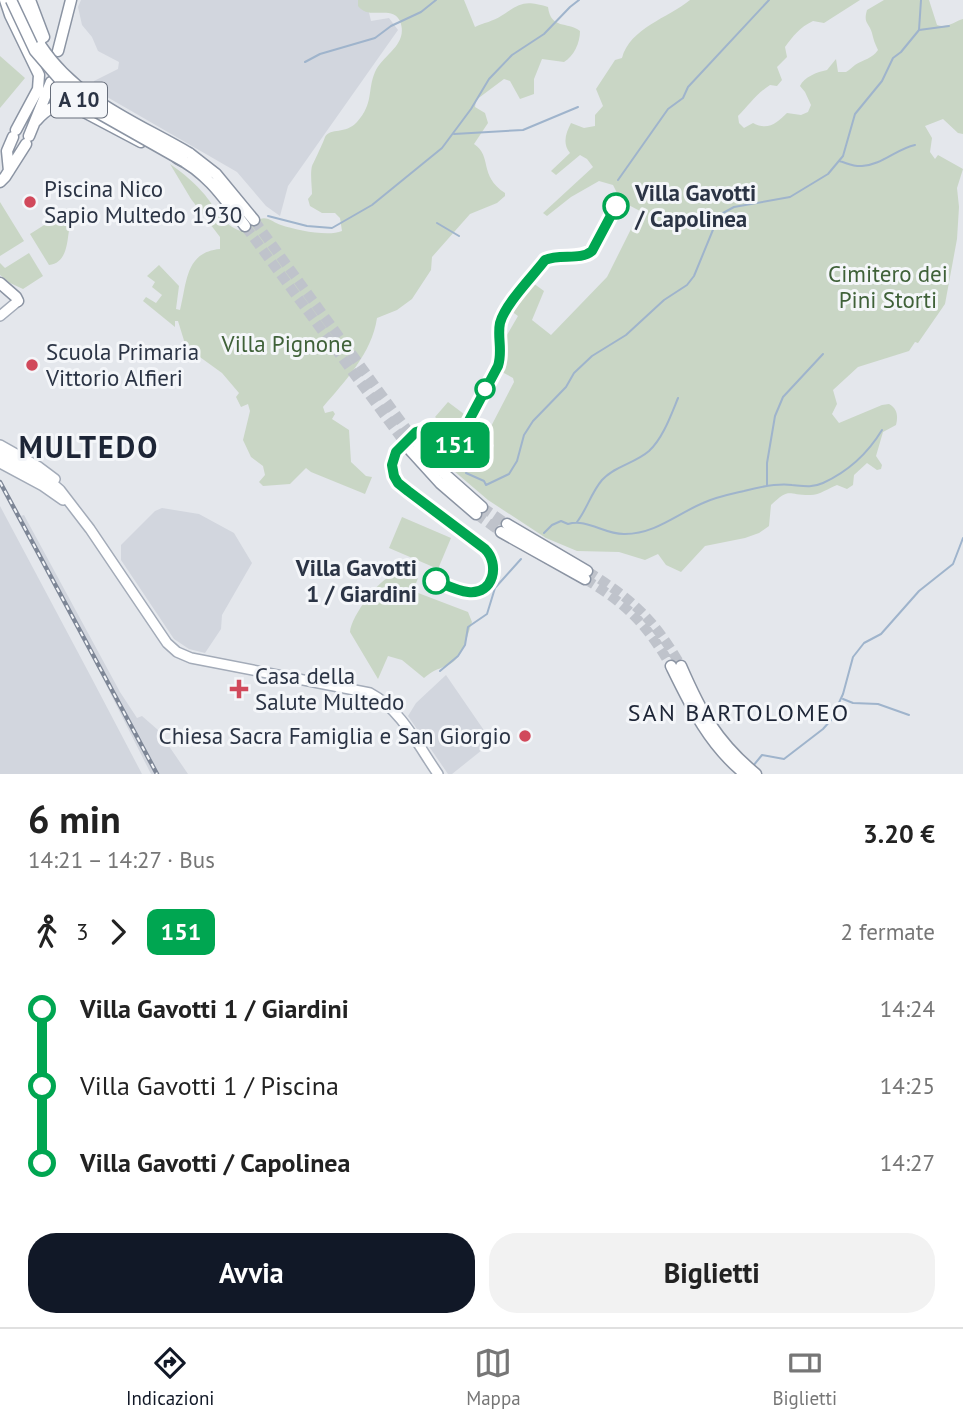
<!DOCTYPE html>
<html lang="it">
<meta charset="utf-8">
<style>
:root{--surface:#fff;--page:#f2f2f2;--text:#222;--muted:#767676;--line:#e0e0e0;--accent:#111827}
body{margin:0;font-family:"PT Sans",sans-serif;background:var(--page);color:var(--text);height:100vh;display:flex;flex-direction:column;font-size:26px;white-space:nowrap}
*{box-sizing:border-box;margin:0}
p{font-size:23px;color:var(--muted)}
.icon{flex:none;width:38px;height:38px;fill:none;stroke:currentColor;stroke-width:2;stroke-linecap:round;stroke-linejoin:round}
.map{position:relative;height:774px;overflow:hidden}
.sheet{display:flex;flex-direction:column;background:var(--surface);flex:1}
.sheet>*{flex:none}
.badge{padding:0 14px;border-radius:10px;font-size:24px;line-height:46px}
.map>.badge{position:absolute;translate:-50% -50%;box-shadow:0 0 0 4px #fff}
.legs{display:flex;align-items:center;gap:10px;height:77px;padding:0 28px;font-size:23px}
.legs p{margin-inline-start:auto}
.overview{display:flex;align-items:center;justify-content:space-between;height:119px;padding:0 28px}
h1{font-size:38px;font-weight:700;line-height:52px}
.primary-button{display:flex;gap:14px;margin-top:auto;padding:14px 28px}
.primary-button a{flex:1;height:80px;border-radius:28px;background:var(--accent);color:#fff;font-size:28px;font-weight:700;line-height:80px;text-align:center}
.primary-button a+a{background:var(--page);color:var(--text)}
ul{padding:0 28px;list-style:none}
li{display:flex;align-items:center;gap:24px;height:77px;font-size:26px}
li i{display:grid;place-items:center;width:10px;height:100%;margin:0 9px;background:currentColor}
li i::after{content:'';width:18px;height:18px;margin:-9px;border:5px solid;border-radius:50%;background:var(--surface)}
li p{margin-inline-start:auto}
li:first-child i{background:linear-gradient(#0000 50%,currentColor 0)}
li:last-child i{background:linear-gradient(currentColor 50%,#0000 0)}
.menu{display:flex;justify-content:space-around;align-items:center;height:98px;border-top:2px solid var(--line);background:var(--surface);font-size:19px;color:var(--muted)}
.menu a{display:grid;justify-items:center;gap:4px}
.menu .active{color:var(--accent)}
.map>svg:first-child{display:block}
.built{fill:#d2d6de}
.green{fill:#c9d6c5}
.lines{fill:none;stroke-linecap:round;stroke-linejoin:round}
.stream{stroke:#9fb4cc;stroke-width:2}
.highway-tunnel{stroke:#bfc3cb;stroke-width:10;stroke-dasharray:10 5;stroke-linecap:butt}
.primary-casing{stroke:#a3abb8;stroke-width:12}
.highway-casing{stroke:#8b94a3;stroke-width:13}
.primary{stroke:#fff;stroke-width:9}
.highway{stroke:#fff;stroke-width:10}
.rail-casing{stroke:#7d8696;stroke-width:4.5}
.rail{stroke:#f4f6f9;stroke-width:2;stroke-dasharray:5;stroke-linecap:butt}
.highway-bridge-casing{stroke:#8b94a3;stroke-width:13;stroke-linecap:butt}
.highway-bridge{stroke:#fff;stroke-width:10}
.line-1-casing{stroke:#fff;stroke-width:16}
.line-1{stroke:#00a651;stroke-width:10}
.poi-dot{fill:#d1495b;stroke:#f4f6f9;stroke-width:2.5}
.stop-1-dot{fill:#fff;stroke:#00a651;stroke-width:3.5}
.labels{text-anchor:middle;stroke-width:6;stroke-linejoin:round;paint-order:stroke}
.shield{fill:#f4f6f9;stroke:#676e7b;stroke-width:2}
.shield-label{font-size:21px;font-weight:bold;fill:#2b3445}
.poi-label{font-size:23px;fill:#2b3445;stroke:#f4f6f9;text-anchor:start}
.stop-label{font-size:23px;font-weight:bold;fill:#2b3445;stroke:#f4f6f9;text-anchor:start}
.park-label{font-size:23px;fill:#3f6138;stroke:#f4f6f9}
.neighbourhood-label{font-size:24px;letter-spacing:2px;fill:#1d2536;stroke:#f4f6f9}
.district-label{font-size:30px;font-weight:bold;letter-spacing:2px;fill:#1d2536;stroke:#f4f6f9}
</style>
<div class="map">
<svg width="963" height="774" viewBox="0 0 963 774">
<rect width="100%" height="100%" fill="#e4e7ec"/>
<path class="built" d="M81 0H366L371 21 389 18 398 30 288 186 280 216 266 206 237 172 95 90 93 86 94 81 118 69 119 62 98 51 92 37 82 25 78 7Z
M0 506 90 675 142 774H0Z
M162 508 199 514 234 533 252 563 222 615 221 629 205 653 189 649 174 639 121 560V545L155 511Z
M24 515 120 692 137 718 142 716 158 730 188 774H151L21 516Z
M446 675 492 742 452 774H448L408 716 416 703Z"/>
<path class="green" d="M358 0H464L475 27C483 23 494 21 501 16 521 3 524 0 548 7 551 30 567 21 580 31 580 43 574 56 564 62L542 59 534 79V94L520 99 510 81 504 79 476 100 475 107 485 113 488 123 474 144C493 157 478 175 505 193V196L497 203 470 214 432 257 431 270 412 299 397 310 377 318C372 353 345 381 323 407L325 413 333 411 335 414 332 419 349 430 351 462 366 476 372 477 365 494 311 472 306 468 290 484 263 486 259 482 265 475 263 466 251 457 243 440 250 411 248 404 241 407 236 397 239 393 222 373 186 347 178 321H175V327L143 301 146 297 156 303 162 295 152 287 155 282 147 276 159 265 179 286 176 309 180 310C187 283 185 252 220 249V237L191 199 170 164C183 173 196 184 205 195 216 209 224 226 241 231 248 228 254 222 260 219 268 216 274 223 281 225 296 230 328 237 342 231L340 218 335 213H322L310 206 308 199 312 194C312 186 310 174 312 166 313 164 324 141 325 137 331 127 345 135 357 122 374 103 367 91 375 72 383 54 409 45 400 21 392 4 369 21 358 6Z
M690 0H860L824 23 813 21C800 27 793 36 785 47L787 57 777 67 782 80 777 86 770 85C756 94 749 105 738 116L739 123 744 128 753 123C768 131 777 123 787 113L801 115 808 112 811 105 805 92 800 86C804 77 817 72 827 70L836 59 838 72H846C850 70 852 67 855 65 864 59 872 59 878 50 874 41 874 41 872 33 869 22 863 24 867 10L884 0H929L937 25C947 29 955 21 963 19V134L958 133 943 119 925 126 932 138 930 152 935 159 938 155 963 169 957 188 959 207 957 239 945 304 918 343 915 342 909 351 858 367 833 390 837 404 832 414 839 423 882 405 889 404C898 409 898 417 896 425L883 432 876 456 882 465 881 469 877 470 867 463 854 475 853 485 847 489 837 485C829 488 818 496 809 495 787 495 790 487 771 505L769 526 759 533 745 538 705 546 681 572 666 565 658 554 645 560 619 552 577 551 546 538 488 500 440 459 421 436 424 435 458 456 472 454 489 459 494 445 485 438 514 382 513 378 502 372 504 358V340L518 316 511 311 533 283 544 291 532 320 551 335 607 277 640 211 621 201 613 185 599 181 571 197 547 216 543 213 593 167 587 159 580 155 556 175 551 171 570 153C562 143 566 133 571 123L584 128 595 126V115L603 106 596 89 615 60 622 58C630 28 668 18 690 0Z
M0 56 25 78 0 108Z
M0 202 24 241 0 256Z
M60 215 69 230C67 245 66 263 49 265L30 234Z
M29 253 43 276 23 289 10 283 0 275V263L5 268Z
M448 402 468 417 456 435 435 417Z
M402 517 451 538 438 569 389 548Z
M398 573 418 578 413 591 468 612 472 622C467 636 463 659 448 665 435 671 437 668 424 678L402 660 388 656 378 679 350 632C351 616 381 575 398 573Z"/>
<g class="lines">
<path class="stream" d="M919 30 949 26
M305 62 320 54 375 38 391 26 421 12 436 0
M454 134 523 130 578 107
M839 161C847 163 854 167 862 166 882 165 896 149 915 145
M618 180 668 109 683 98 688 87 769 0
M268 216 307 226 332 228 372 205 442 148 471 109 489 79 512 55 544 34 570 7 579 0
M437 223 459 236
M466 473 484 481 486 485 509 474 517 461 524 435 533 421 566 387 574 373 592 356 626 335 664 300 687 285 694 276 717 220 723 213 734 207 790 197 828 174 843 156 855 114 882 81 893 58 901 52 919 30 921 0
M767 485V463L775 416 783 397 823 354
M577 522C587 509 591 493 602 480 616 465 634 464 649 451 663 438 671 415 678 398
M544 533 552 525 561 521 568 524C587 518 605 535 625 534 655 534 677 514 703 503 716 497 731 494 744 491 759 487 777 483 792 485 803 486 812 488 823 483 847 472 868 453 882 430
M440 671 458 656 465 645 468 627 487 614 495 588 521 559
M843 699 853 703 878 704 909 715
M753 766 762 755 784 759 823 729 831 720 843 694 853 657 864 643 881 634 919 591 953 564 963 538"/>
<path class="highway-tunnel" d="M254 220 416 442
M245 226 410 450
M482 507 507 524
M476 514 501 532
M587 571C632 599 654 619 681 666
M585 579C628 605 646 624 671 666"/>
<g class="primary-casing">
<path id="primary" d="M0 316 18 301
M0 445 39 467 55 479
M0 454 52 483 60 490 90 529 167 643 177 652 191 658 370 693C401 709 419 747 438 774
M0 463 43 486 63 500"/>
</g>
<g class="highway-casing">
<path id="highway" d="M5 0 10 15 39 75 38 89 16 130
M22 0 41 46
M30 0 44 37
M58 51 71 0
M36 121C46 109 56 104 71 105L141 142
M29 136 51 82
M189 153 216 174 254 220
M177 158C207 172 226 201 245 226
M9 171 7 151 13 137
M0 182 5 177 26 144
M0 283 16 297 18 301
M416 442 447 476 482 507
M410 450 440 483 476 514
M507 524 587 571
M501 532 585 579
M671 666C691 707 709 745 745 774
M681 666C701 712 716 741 756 774"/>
</g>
<use href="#primary" class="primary"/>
<use href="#highway" class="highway"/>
<g class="rail-casing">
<path id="rail" d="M0 482 157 774"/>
</g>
<use href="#rail" class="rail"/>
<g class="highway-bridge-casing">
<path id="highway-bridge" d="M11 0 35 51 67 88 86 106 185 162
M41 46C77 100 136 122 189 153"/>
</g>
<use href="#highway-bridge" class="highway-bridge"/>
</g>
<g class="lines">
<g class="line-1-casing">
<path id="line-1" d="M436 581C446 585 458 591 468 592 494 595 500 564 485 549L408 491 398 483 394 476 392 465 396 452 416 432 423 430 447 445 453 446 457 443 498 366C503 351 497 337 500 323 505 304 533 276 545 260 560 253 580 261 592 251L616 206"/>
</g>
<use href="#line-1" class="line-1"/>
</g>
<g class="poi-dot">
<circle cx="30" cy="202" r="7"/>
<circle cx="32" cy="365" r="7"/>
<path d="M235.5 678.5h7v7h7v7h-7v7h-7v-7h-7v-7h7z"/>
<circle cx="525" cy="736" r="7"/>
</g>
<g class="stop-1-dot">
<circle cx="616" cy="206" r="12"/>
<circle cx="485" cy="389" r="9"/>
<circle cx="436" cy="581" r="12"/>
</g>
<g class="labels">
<rect class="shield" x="51" y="82.5" width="56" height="35" rx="5"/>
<g class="shield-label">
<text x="79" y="107">A 10</text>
</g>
<g class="poi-label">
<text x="44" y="197">Piscina Nico<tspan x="44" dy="26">Sapio Multedo 1930</tspan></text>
<text x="46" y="360">Scuola Primaria<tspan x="46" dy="26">Vittorio Alfieri</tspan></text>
<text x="255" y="684">Casa della<tspan x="255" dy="26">Salute Multedo</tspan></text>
<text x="511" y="744" text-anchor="end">Chiesa Sacra Famiglia e San Giorgio</text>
</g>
<g class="stop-label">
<text x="635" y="201">Villa Gavotti<tspan x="635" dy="26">/ Capolinea</tspan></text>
<text x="417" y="576" text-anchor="end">Villa Gavotti<tspan x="417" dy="26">1 / Giardini</tspan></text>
</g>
<g class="park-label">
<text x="888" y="282">Cimitero dei<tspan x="888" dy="26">Pini Storti</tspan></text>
<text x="287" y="352">Villa Pignone</text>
</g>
<g class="neighbourhood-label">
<text x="739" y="721">SAN BARTOLOMEO</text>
</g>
<g class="district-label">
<text x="89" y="458">MULTEDO</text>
</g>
</g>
</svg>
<b class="badge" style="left:455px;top:445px;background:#00a651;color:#fff">151</b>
</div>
<section class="sheet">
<div class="overview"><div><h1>6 min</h1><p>14:21 – 14:27 · Bus</p></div><b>3.20 €</b></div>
<div class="legs"><svg class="icon" aria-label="walk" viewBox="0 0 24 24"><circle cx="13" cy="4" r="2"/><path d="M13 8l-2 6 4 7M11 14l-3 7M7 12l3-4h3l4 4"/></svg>3<svg class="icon" aria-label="forward" viewBox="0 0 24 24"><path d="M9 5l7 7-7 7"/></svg><b class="badge" style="background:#00a651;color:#fff">151</b><p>2 fermate</p></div>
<ul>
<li><i style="color:#00a651"></i><b>Villa Gavotti 1 / Giardini</b><p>14:24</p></li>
<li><i style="color:#00a651"></i><span>Villa Gavotti 1 / Piscina</span><p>14:25</p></li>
<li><i style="color:#00a651"></i><b>Villa Gavotti / Capolinea</b><p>14:27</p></li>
</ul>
<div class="primary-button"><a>Avvia</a><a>Biglietti</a></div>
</section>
<nav class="menu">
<a class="active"><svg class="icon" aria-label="directions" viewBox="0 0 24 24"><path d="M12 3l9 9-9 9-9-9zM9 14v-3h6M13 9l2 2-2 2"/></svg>Indicazioni</a>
<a><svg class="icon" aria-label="map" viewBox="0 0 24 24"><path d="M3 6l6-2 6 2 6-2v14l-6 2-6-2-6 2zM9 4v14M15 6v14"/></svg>Mappa</a>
<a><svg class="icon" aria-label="tickets" viewBox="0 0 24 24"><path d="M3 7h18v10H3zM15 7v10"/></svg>Biglietti</a>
</nav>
